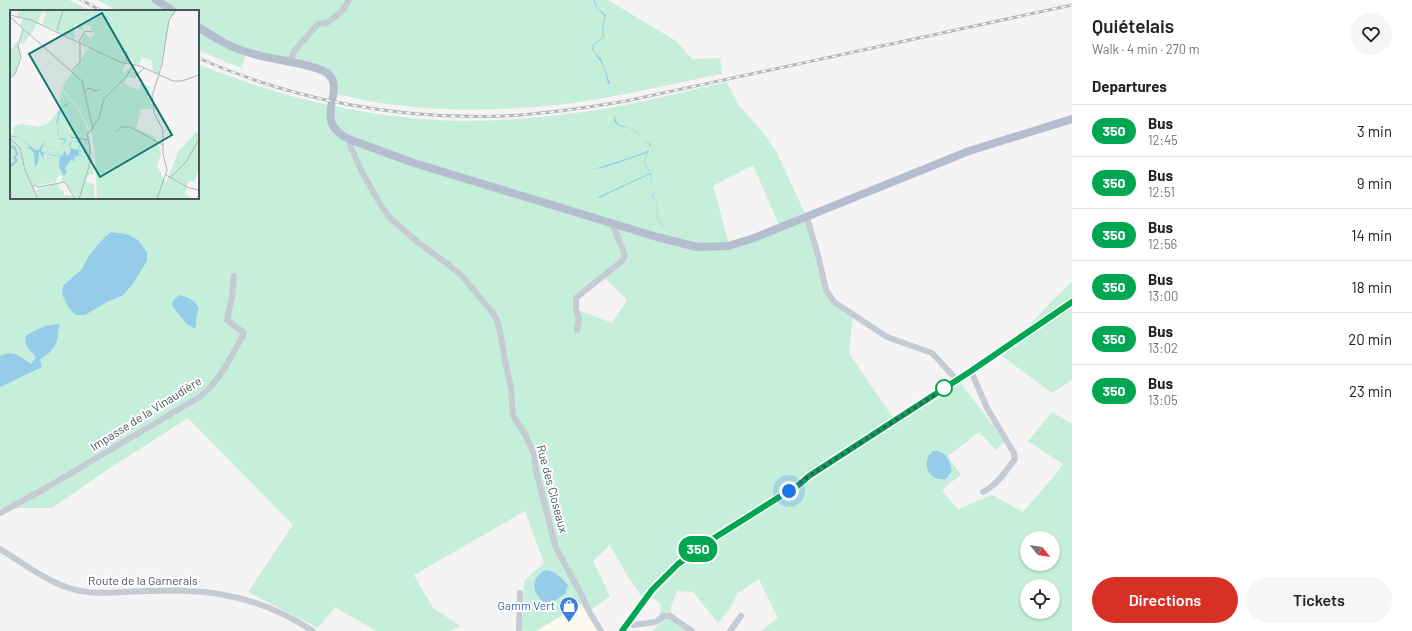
<!DOCTYPE html>
<meta charset="utf-8">
<style>
:root{--surface:#fff;--page:#f6f6f6;--text:#222;--muted:#767676;--line:#e0e0e0;--accent:#d93025}
body{margin:0;font-family:Barlow,sans-serif;background:var(--page);color:var(--text);height:100vh;display:flex;flex-direction:column;font-size:15px;white-space:nowrap}
*{box-sizing:border-box;margin:0}
p{font-size:13px;color:var(--muted)}
.icon{flex:none;width:22px;height:22px;fill:none;stroke:currentColor;stroke-width:2;stroke-linecap:round;stroke-linejoin:round}
.map{position:relative;flex:1;overflow:hidden}
.sheet{display:flex;flex-direction:column;background:var(--surface);width:340px}
.sheet>*{flex:none}
.badge{padding:0 8px;border-radius:13px;font-size:14px;line-height:26px}
.needle{width:26px;rotate:120deg}
.fabs{position:absolute;left:1020px;top:531px;display:grid;gap:8px}
.fabs a{display:grid;place-items:center;width:40px;height:40px;border-radius:50%;background:var(--surface);box-shadow:0 1px 3px #0004;font-size:20px}
.you{position:absolute;width:20px;height:20px;margin:-10px;border:3px solid #fff;border-radius:50%;background:#1a73e8;box-shadow:0 0 0 6px #1a73e833}
.map>.badge{position:absolute;translate:-50% -50%;box-shadow:0 0 0 2px #fff}
h2{padding:0 20px;font-size:15px;line-height:36px}
.round{display:grid;place-items:center;flex:none;width:42px;height:42px;border-radius:21px;background:var(--page)}
.head{display:flex;align-items:center;justify-content:space-between;height:68px;padding:0 20px}
h1{font-size:19px;font-weight:600;line-height:30px}
.button{display:flex;gap:8px;margin-top:auto;padding:8px 20px}
.button a{flex:1;height:46px;border-radius:24px;background:var(--accent);color:#fff;font-size:16px;font-weight:600;line-height:46px;text-align:center}
.button a+a{background:var(--page);color:var(--text)}
ul{padding:0;list-style:none}
li{display:flex;align-items:center;gap:12px;height:52px;padding:0 20px;border-top:1px solid var(--line)}
li div{flex:1}
li b{display:block;font-size:15px}
li em{font-style:normal}
li .badge{min-width:44px;font-weight:700;text-align:center}
main{display:flex;flex:1;min-height:0}
.map>svg:first-child{display:block}
.commercial{fill:#fcfaef}
.green{fill:#c5eedb;fill-rule:evenodd}
.water{fill:#95cce9}
.lines{fill:none;stroke-linecap:round;stroke-linejoin:round}
.minor{stroke:#c5cbd3;stroke-width:6}
.major{stroke:#b4becf;stroke-width:8}
.rail-casing{stroke:#b5b7bc;stroke-width:3}
.rail{stroke:#fff;stroke-width:1.5;stroke-dasharray:4.5;stroke-linecap:butt}
.line-casing{stroke:#fff;stroke-width:9}
.line{stroke:#00a651;stroke-width:6}
.walk{stroke:#4b535f;stroke-width:4;stroke-dasharray:0 7.2}
.stop-dot{fill:#fff;stroke:#00a651;stroke-width:2}
.labels{text-anchor:middle;stroke-width:4;stroke-linejoin:round;paint-order:stroke}
.street-label{font-size:12px;fill:#4b535f;stroke:#fff}
.shop-label{font-size:12px;fill:#366cbe;stroke:#fff;text-anchor:end}
.inset-river{fill:none;stroke:#95cce9;stroke-width:2}
.inset-road{fill:none;stroke:#b1b3b8;stroke-width:1}
.view{fill:#0f766e;fill-opacity:0.15;stroke:#0f766e;stroke-width:2}
.inset-edge{fill:none;stroke:#4b535f;stroke-width:2}
</style>
<main>
<div class="map">
<svg width="1072" height="631" viewBox="0 0 1072 631">
<rect width="100%" height="100%" fill="#f5f3f3"/>
<path class="commercial" d="M581 603 598 631H536Z"/>
<path class="green" d="M0 0H69L91 11H11V198H198V64C283 99 375 120 468 121 501 121 534 118 567 114 621 108 674 94 727 82L737 103 765 135 777 153 807 218 826 290 834 302 853 314 849 353 893 418 959 381 1005 441 996 450 979 432 948 456 961 475 946 486 942 491 958 509 992 495 1023 512 1056 474 1063 464 1028 441 1052 412 1072 424V631H761L778 618 759 579 738 593 730 608 718 623 693 592 677 591 670 610 687 631H652L659 625 661 605 651 596 646 603 627 575 610 545 593 561 610 596 587 613 581 604 536 631H523L522 627 524 581 544 563 525 511 414 575 433 608 460 626 449 631H376L335 607 318 628 248 592 293 525 188 418 110 468 52 508H0ZM753 165 780 227 729 243 713 186ZM603 276 627 300 612 323 576 309 577 298ZM721 534 703 553 699 548 677 559ZM1027 538H1053V564H1027ZM1027 586H1053V612H1027Z
M97 0H608L676 41 692 59 720 58 722 74C670 84 618 97 565 104 505 111 441 112 381 103 366 101 351 97 337 94L328 74 247 52 241 68 198 50V11H118Z
M1072 282V380L1052 393 1001 355 1054 299Z"/>
<path class="water" d="M593 0 595 1 597 8 606 15 603 28 604 37C601 40 595 43 594 46 591 51 598 55 601 59 605 67 607 75 610 84H608L604 67 592 49 593 45 603 37 602 28 605 16 597 9Z
M615 115C617 129 621 123 632 129 637 131 639 137 643 140 646 142 649 142 651 145L645 160 646 167 651 174V182L654 191 652 195C659 205 656 211 659 220 661 224 664 227 667 231V235V231C664 228 661 225 659 221 655 212 659 203 652 197L654 191 651 183 650 174 599 198 598 197 650 173 644 161 647 153 606 167 591 170 638 155 649 150 650 147 649 144C641 140 641 137 634 131 628 125 620 130 614 121Z
M111 232 126 234 138 240 147 252V261L132 285 122 296 109 301 85 315H75L67 305 62 294 63 286 82 269 90 254 105 237Z
M181 295C189 298 195 301 199 308L196 317V327L193 328 187 324 172 306C172 300 175 297 181 295Z
M60 324C57 331 59 337 56 343 54 350 46 355 40 360L42 367 0 387V356C13 349 20 357 31 364L36 357C29 349 24 346 26 336 37 329 46 324 60 324Z
M933 451C946 450 950 461 952 471L946 479C928 482 920 462 933 451Z
M547 570C559 573 560 577 568 585L565 594 551 603 544 604C541 599 536 594 535 590 532 581 539 572 547 570Z"/>
<g class="lines">
<path class="minor" d="M289 62 295 50 318 24 327 23 342 11 349 0
M351 140 350 145 362 172 382 207 390 218 420 244 445 262 462 276 492 312 497 320 501 336 505 361 511 388 513 416 525 434 534 454 536 471 556 548 580 592 590 613 601 631
M807 218 818 255 826 290 834 302 887 337 932 353 957 380
M577 330 579 319 576 310V298L622 261 625 255 612 223
M971 371 987 408 1014 453 1015 459C1006 471 997 485 983 492
M0 513 46 488 201 396C221 379 232 355 244 333L227 320 232 297 234 276
M0 549C22 562 44 580 69 588 93 596 119 592 144 591 158 591 173 590 187 591 232 592 276 607 313 631
M627 623 633 625 656 622 663 616H670L692 631
M519 631 520 593
M730 631 741 616"/>
<path class="major" d="M156 0 173 11
M198 27C214 37 229 47 247 52 264 58 283 60 301 64 310 66 320 68 327 73 349 90 308 121 351 140L414 163 657 237 697 247 728 246 754 238 969 151 1072 119
M622 631 652 590 679 564 723 533 800 484 809 476 957 380 1072 302"/>
<g class="rail-casing">
<path id="rail" d="M81 0 102 11
M198 58C293 100 399 120 503 116 544 114 585 108 626 101L1072 5"/>
</g>
<use href="#rail" class="rail"/>
</g>
<g class="lines">
<g class="line-casing">
<path id="line" d="M622 631 652 590 678 564 711 540 800 484 809 476 971 371 1072 302"/>
</g>
<use href="#line" class="line"/>
<path class="walk" d="M789 491 809 476 947 387 944 388"/>
</g>
<defs>
<g id="shop-pin" transform="scale(1)"><path d="M0 17L-7.5 6A9.5 9.5 0 1 1 7.5 6Z" fill="#3f7fe0" stroke="#fff"/><path d="M-5-2.5h2.3a2.7 3.5 0 0 1 5.4 0H5L5.5 6h-11ZM-1.5-2.5h3a1.5 2.3 0 0 0-3 0Z" fill="#fff"/></g>
</defs>
<g fill-rule="evenodd">
<use href="#shop-pin" x="569" y="606"/>
</g>
<circle class="stop-dot" cx="944" cy="388" r="8"/>
<g class="labels">
<g class="street-label">
<text transform="translate(146 414) rotate(-32)" y="4">Impasse de la Vinaudière</text>
<text transform="translate(552 489) rotate(75)" y="4">Rue des Closeaux</text>
<text x="143" y="585">Route de la Garnerais</text>
</g>
<g class="shop-label">
<text x="555" y="610">Gamm Vert</text>
</g>
</g>
<g transform="translate(10 10)">
<rect width="189" height="189" fill="#f5f3f3"/>
<path d="M9 0H167L160 9 149 65 143 61 142 51 132 47 129 55 122 53 123 48 118 50 112 61 115 62 118 58 127 64 129 60 132 61 122 68 119 67 114 73 129 81 131 73 140 77 137 88 141 89 142 99H131L126 118 145 127 149 135 151 143 147 156 156 173 168 142 186 122 189 124V158L184 172 178 171 175 184 184 189H87L85 142 81 122 69 99 52 78 79 37 71 32 74 23 80 28 85 24 81 21V16L73 15V20L68 19V14H64L65 29 32 14 36 4 32 2 25 18 13 34 10 32 13 18 10 15 13 9 6 7ZM7 31 11 44 5 64 0 68V42ZM51 79 68 99 79 122 84 164 78 165 75 171 84 174 85 189H29L26 181 30 178 49 173 48 178 54 181V185L64 186 57 174 50 172 53 166 48 165 46 172 43 173V169L41 173 23 176 28 189H0V125L4 122 3 117 11 114 29 117 40 112 50 97Z" fill="#c5eedb"/>
<path d="M59 92 57 96 52 97 50 105 48 106 49 107V110L48 112 46 114 48 115 49 116 48 124 50 130 57 129 47 145 52 146 54 141 58 146 61 140 59 138V134L62 130 61 127 62 130 59 138 68 140 69 136 71 133H68L63 130 71 133V130L69 140 80 145 69 141V144L76 148 69 145 63 148 67 151 73 157 64 148 65 153 62 149 55 158 57 162 54 166 49 157 50 146 33 143 34 150 29 141 28 153 25 157 24 144 21 139H19L17 137 21 138 11 128 6 127H3L0 126H6L11 128 25 140H29L34 131 49 129V127L48 125 47 124 49 116 46 114 48 105 52 97ZM56 128 50 140 33 136 34 131ZM33 136 44 139 50 140 46 146 40 145 31 141Z" fill="#95cce9" fill-rule="evenodd"/>
<path class="inset-river" d="M0 136 5 138 7 144 4 148 7 150 0 157"/>
<path class="inset-road" d="M0 5 21 10 110 52 130 56 163 71H172L189 65M0 7 72 71 83 119 77 124 80 138 79 157 69 189M47 21 53 0M69 31 75 21 82 22M112 41 117 42 116 50 120 53M62 60 70 52V32M0 68 5 64 11 47 8 36 13 19M124 68 134 58M75 82 78 78 86 81 90 79M83 117 89 108 94 89 116 67 124 54M106 122 112 117H120L153 135M61 127 78 130M0 128 10 138 15 160 28 189M156 165 179 178 189 180M161 167 176 152 189 129M23 175 28 177 55 172 65 189M147 189 157 160 153 144V120L144 103 142 86 152 54 159 10 166 0"/>
<path class="view" d="M92 3 162 125 90 167 19 44Z"/>
<rect width="189" height="189" class="inset-edge"/>
</g>
</svg>
<div class="fabs">
<a><svg class="needle" viewBox="-14 -14 28 28"><path d="M0-13l5 13h-10z" fill="#e53935"/><path d="M0 13l5-13h-10z" fill="#767676"/></svg></a>
<a><svg class="icon" aria-label="locate" viewBox="0 0 24 24"><circle cx="12" cy="12" r="6"/><path d="M12 2v4M12 18v4M2 12h4M18 12h4"/></svg></a>
</div>
<div class="you" style="left:789px;top:491px"></div>
<b class="badge" style="left:698px;top:549px;background:#00a651;color:#fff">350</b>
</div>
<section class="sheet">
<div class="head"><div><h1>Quiételais</h1><p>Walk · 4 min · 270 m</p></div><a class="round"><svg class="icon" aria-label="heart" viewBox="0 0 24 24"><path d="M12 20l-8-8c-3-5 5-10 8-4 3-6 11-1 8 4z"/></svg></a></div>
<h2>Departures</h2>
<ul>
<li><span class="badge" style="background:#00a651;color:#fff">350</span><div><b>Bus</b><p>12:45</p></div><em>3 min</em></li>
<li><span class="badge" style="background:#00a651;color:#fff">350</span><div><b>Bus</b><p>12:51</p></div><em>9 min</em></li>
<li><span class="badge" style="background:#00a651;color:#fff">350</span><div><b>Bus</b><p>12:56</p></div><em>14 min</em></li>
<li><span class="badge" style="background:#00a651;color:#fff">350</span><div><b>Bus</b><p>13:00</p></div><em>18 min</em></li>
<li><span class="badge" style="background:#00a651;color:#fff">350</span><div><b>Bus</b><p>13:02</p></div><em>20 min</em></li>
<li><span class="badge" style="background:#00a651;color:#fff">350</span><div><b>Bus</b><p>13:05</p></div><em>23 min</em></li>
</ul>
<div class="button"><a>Directions</a><a>Tickets</a></div>
</section>
</main>
